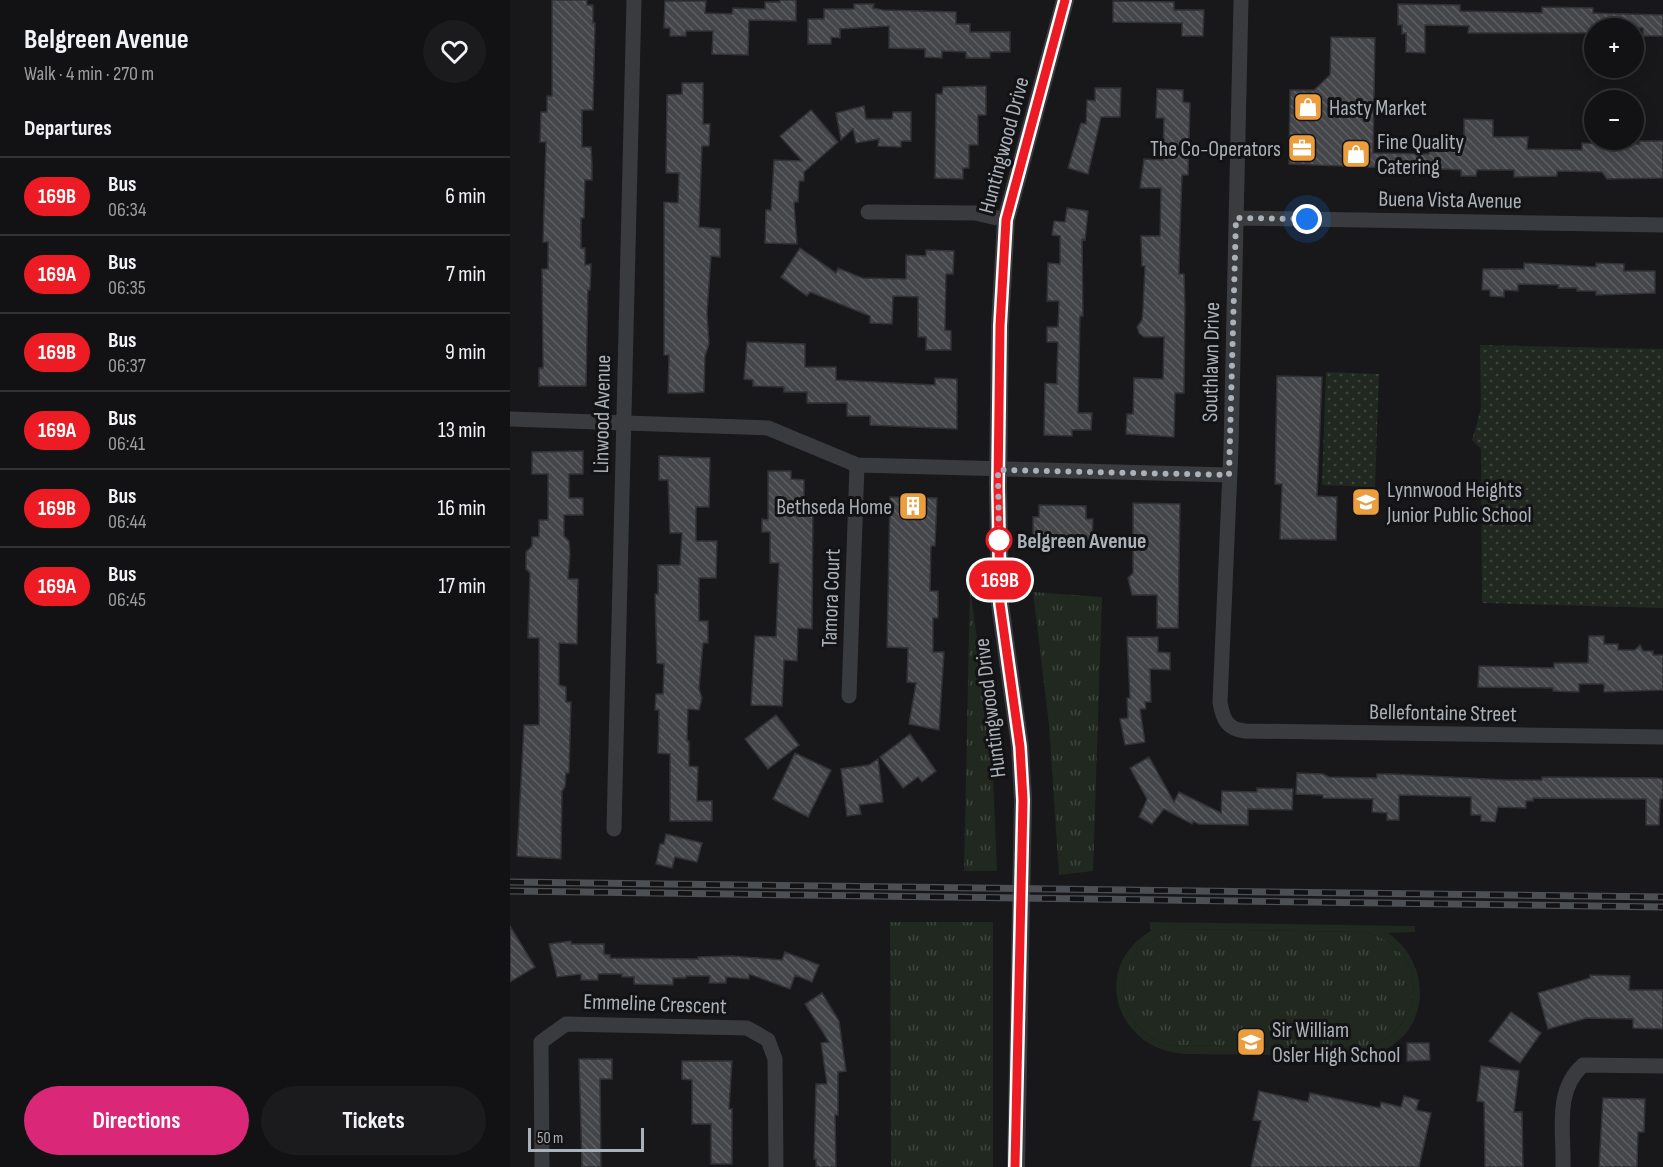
<!DOCTYPE html>
<meta charset="utf-8">
<style>
:root{--surface:#121214;--page:#1b1b1d;--text:#f1f3f6;--muted:#9c9ea0;--line:#313234;--accent:#db2777}
body{margin:0;font-family:"Sofia Sans Condensed",sans-serif;background:var(--page);color:var(--text);height:100vh;display:flex;flex-direction:column;font-size:22px;white-space:nowrap}
*{box-sizing:border-box;margin:0}
p{font-size:20px;color:var(--muted)}
.icon{flex:none;width:33px;height:33px;fill:none;stroke:currentColor;stroke-width:2;stroke-linecap:round;stroke-linejoin:round}
.map{position:relative;flex:1;overflow:hidden}
.side{display:flex;flex-direction:column;background:var(--surface);width:510px}
.side>*{flex:none}
.badge{padding:0 12px;border-radius:20px;font-size:21px;line-height:39px}
.tools{position:absolute;left:1074px;top:18px;display:grid;gap:12px}
.tools a{display:grid;place-items:center;width:60px;height:60px;border-radius:50%;background:var(--surface);box-shadow:0 3px 15px #0003,0 0 0 2px var(--line);font-size:30px}
.scale{position:absolute;left:18px;bottom:15px;width:116px;box-sizing:border-box;padding-left:6px;border:3px solid #abb1b9;border-top:0;font-size:16px;line-height:21px;white-space:nowrap;color:#abb1b9;-webkit-text-stroke:4px #131315;paint-order:stroke}
.you{position:absolute;width:30px;height:30px;margin:-15px;border:4px solid #fff;border-radius:50%;background:#1a73e8;box-shadow:0 0 0 9px #1a73e833}
.map>.badge{position:absolute;translate:-50% -50%;box-shadow:0 0 0 3px #fff}
h2{padding:0 24px;font-size:22px;line-height:54px}
.round{display:grid;place-items:center;flex:none;width:63px;height:63px;border-radius:32px;background:var(--page)}
.headline{display:flex;align-items:center;justify-content:space-between;height:102px;padding:0 24px}
h1{font-size:28px;font-weight:700;line-height:45px}
.action{display:flex;gap:12px;margin-top:auto;padding:12px 24px}
.action a{flex:1;height:69px;border-radius:36px;background:var(--accent);color:#fff;font-size:24px;font-weight:700;line-height:69px;text-align:center}
.action a+a{background:var(--page);color:var(--text)}
ul{padding:0;list-style:none}
li{display:flex;align-items:center;gap:18px;height:78px;padding:0 24px;border-top:2px solid var(--line)}
li div{flex:1}
li b{display:block;font-size:22px}
li em{font-style:normal}
li .badge{min-width:66px;font-weight:700;text-align:center}
main{display:flex;flex:1;min-height:0}
.map>svg:first-child{display:block}
.grass{fill:url(#grass-tufts)}
.park{fill:url(#park-dots)}
.pitch{fill:#202820;fill-rule:evenodd}
.building{fill:url(#building-back-hatch);stroke:#323236;stroke-width:1.5}
.lines{fill:none;stroke-linecap:round;stroke-linejoin:round}
.minor{stroke:#393b3f;stroke-width:15}
.tertiary{stroke:#393b3f;stroke-width:18}
.rail-casing{stroke:#4c4f54;stroke-width:7}
.rail{stroke:#131315;stroke-width:4.5;stroke-dasharray:14;stroke-linecap:butt}
.line-casing{stroke:#fff;stroke-width:14}
.line{stroke:#ed1c24;stroke-width:9}
.walk{stroke:#abb1b9;stroke-width:6;stroke-dasharray:0 10.8}
.stop-dot{fill:#fff;stroke:#ed1c24;stroke-width:3}
.labels{text-anchor:middle;stroke-width:6;stroke-linejoin:round;paint-order:stroke}
.poi-label{font-size:22px;fill:#abb1b9;stroke:#131315;text-anchor:start}
.street-label{font-size:22px;fill:#abb1b9;stroke:#131315}
.stop-label{font-size:22px;font-weight:bold;fill:#abb1b9;stroke:#131315;text-anchor:start}
</style>
<main>
<section class="side">
<div class="headline"><div><h1>Belgreen Avenue</h1><p>Walk · 4 min · 270 m</p></div><a class="round"><svg class="icon" aria-label="heart" viewBox="0 0 24 24"><path d="M12 20l-8-8c-3-5 5-10 8-4 3-6 11-1 8 4z"/></svg></a></div>
<h2>Departures</h2>
<ul>
<li><span class="badge" style="background:#ed1c24;color:#fff">169B</span><div><b>Bus</b><p>06:34</p></div><em>6 min</em></li>
<li><span class="badge" style="background:#ed1c24;color:#fff">169A</span><div><b>Bus</b><p>06:35</p></div><em>7 min</em></li>
<li><span class="badge" style="background:#ed1c24;color:#fff">169B</span><div><b>Bus</b><p>06:37</p></div><em>9 min</em></li>
<li><span class="badge" style="background:#ed1c24;color:#fff">169A</span><div><b>Bus</b><p>06:41</p></div><em>13 min</em></li>
<li><span class="badge" style="background:#ed1c24;color:#fff">169B</span><div><b>Bus</b><p>06:44</p></div><em>16 min</em></li>
<li><span class="badge" style="background:#ed1c24;color:#fff">169A</span><div><b>Bus</b><p>06:45</p></div><em>17 min</em></li>
</ul>
<div class="action"><a>Directions</a><a>Tickets</a></div>
</section>
<div class="map">
<svg width="1153" height="1167" viewBox="0 0 1153 1167">
<defs>
<pattern id="grass-tufts" width="24" height="20" patternUnits="userSpaceOnUse" patternTransform="scale(1.5)"><rect width="24" height="20" fill="#202820"/><path d="M3 7l-1-3M5 7V3M7 7l1-3M15 17l-1-3M17 17v-4M19 17l1-3" fill="none" stroke="#3e453e"/></pattern>
<pattern id="park-dots" width="8" height="8" patternUnits="userSpaceOnUse" patternTransform="scale(1.5)"><rect width="8" height="8" fill="#202820"/><path d="M2 2h.1M6 6h.1" fill="none" stroke="#3e453e" stroke-width="1.8" stroke-linecap="round"/></pattern>
<pattern id="building-back-hatch" width="6" height="6" patternUnits="userSpaceOnUse" patternTransform="scale(1.5)"><rect width="6" height="6" fill="#45464a"/><path d="M-1 5l2 2M0 0l6 6M5-1l2 2" fill="none" stroke="#5d5e62"/></pattern>
</defs>
<rect width="100%" height="100%" fill="#18181a"/>
<path class="grass" d="M460 587 482 752 487 871H454Z
M523 592 592 597 583 871 549 875 539 725Z
M483 922V1167H381L380 922Z
M667 929 852 932C920 944 920 1027 857 1048L657 1045C593 1022 603 945 667 929Z"/>
<path class="park" d="M970 345 1153 349V608L972 603 971 449 962 440 971 409Z
M816 372 869 374 865 487 812 485Z"/>
<path class="pitch" d="M640 922 905 926V932L878 933C929 968 918 1047 853 1056L675 1054C605 1050 579 966 642 930L640 929ZM667 929 852 932C920 944 920 1027 857 1048L657 1045C593 1022 603 945 667 929Z"/>
<path class="building" d="M42 0H77V5H83V23H85L83 110H72V147H81L82 164V180H75L74 218H71V248H75V265L81 264 80 290H78L76 386H29V368H33L32 269H38V242H33L36 142H30L31 112H37V96H42Z
M270 0H286V21L239 20 238 55 202 54 203 31H176V36H160V28H154L155 1H196L195 13 222 14 223 8 255 9V2H270Z
M603 1 664 2V10H694L693 36H672V23L603 22Z
M344 4H364L363 8 373 10 446 12V24H460V32H500V52H480V58H456V52L432 51V58L415 57V49L379 48V26L330 29V38L321 37V44H298V19H314V9H344Z
M888 4 950 5V11L1032 13V7L1083 8V13L1153 15V36H1133V28H1083V33H958L959 26 915 25V53L896 52V33L892 34V25H888Z
M821 37 865 38 863 153 919 154V140L954 141V119L983 120V137H1018L1017 149 1072 150V143L1129 144V141H1153V178L1097 179 1092 172 1047 171V176L1004 177V170H967L966 176H951V170L909 168V176L883 175V168L779 164 780 90H804L820 75Z
M172 83H193V124H200L199 146H192L189 227 210 229V257L201 256 197 313 199 344 195 356 194 392 183 393H158L159 355H154V202L168 203 169 173H156L157 95 172 94Z
M476 86V115H468V145H459V168H453V179L425 178 426 94H432L433 87Z
M585 88H611L610 117H591L578 174 558 168 571 123 576 124 577 100 585 101Z
M647 89 673 90V102L680 103 678 175H672L670 231 669 274H674L675 307 674 393H665L664 437 616 434 617 414H623L624 378 653 379 654 337H634L629 333 627 327 632 320 633 308 635 266H632L631 236H650L651 188H630L634 159 653 160 654 118H646Z
M354 106 356 119H382L383 112H401V141H391V147L368 146 369 139 346 143 343 129 331 140 326 113Z
M301 110 328 142 294 172V181H289L288 202H284L287 244 255 243 256 210H261L264 160 292 161 270 136Z
M557 208 578 211 575 240 572 239 573 316H570L568 413H582L581 430H562V436L534 435 535 383 547 384V369L548 342H537V327H548L549 301H537L538 263 550 264V236L542 235 544 221 555 222Z
M290 248 326 273 328 268 352 278 396 279V255L416 256V250L444 251 443 274H436L435 330 441 331V350H416V337H408V297L383 296 382 324 360 323V316L300 292 297 296 271 277Z
M1014 263 1086 267V263L1114 264V271H1145V293L1086 295V291H1067V288H1048L1049 285 1008 284V291L994 290V297L980 296V290H972L973 269H1014Z
M237 342 295 344V367H326V380L425 385V378L447 379V429L360 425V416H337V403H297V392H274V387L243 386V380L234 379Z
M767 376 812 377 807 496 827 497 826 540 770 539 772 484H765Z
M73 451V474H59V498H73V515H54V536L59 541 60 554 58 579H68L67 644 49 643V685L56 687V702H61L59 773H56L55 787 52 791 51 859 7 856 14 725H29V638H18L20 573 16 569V552L22 546V537H29V520H38V474H22V452Z
M149 456 200 458 199 507H186V541H207L206 578H189V621H198V643H193L189 689 192 698 189 710 178 709 177 741H179V766L188 767 187 801H202V821H160V754L148 753 149 710H145L146 694H153L154 664 147 663 145 594H148V565H170L172 533H160L158 480H149Z
M258 471H281V479L294 480V506H303L302 629 288 628 287 661 274 660 272 706 241 705 245 636 266 637 269 563H260V532H252V519L258 520Z
M380 497 427 498 425 546H421L420 591H428V618H423V652H434L429 730 399 724 406 683 397 682 398 648 377 647Z
M623 503 670 504 668 628H647V595H622L618 578 623 573Z
M529 505 576 506V519H583L582 541H523V517H529Z
M1079 636H1094V644H1108V650H1125L1130 645 1133 651H1143V655H1153V690L1094 692V684H1069V692L1043 691V688L968 687 969 666 1044 668V663H1078Z
M617 637H648V652L660 653V670L640 669 641 702H635L636 709H630L635 742 615 745 610 719 618 718 617 698H620Z
M266 715 289 745 258 769 235 739Z
M400 734 426 771 412 782 408 777 393 788 370 757Z
M285 753 321 770 298 817 263 799Z
M639 757 664 802 669 792 711 813 712 791 747 792V788L783 789 782 810 738 809V825L689 824 683 821 682 824 654 809 642 824 629 817 637 799 620 768Z
M368 759 373 802 349 805 351 814 337 816 331 769 359 765Z
M787 773 813 774 819 777 867 778V774H882L997 780H1032V777L1147 778 1153 779V799H1150L1149 825H1136V799H1116L1023 798V801H1016V808L988 807 985 822 971 821V815H961V797L889 795V820H877V813L862 812 863 799 813 798V795L786 794Z
M156 834 192 843 187 862 165 857 162 868 146 864 150 844H154Z
M0 926 25 967 0 982Z
M61 941V944H94V954L100 955V958L188 959V957L223 956 272 960 275 952 309 965 302 982 285 975 280 989 239 974V979L216 977V983H199L200 976H176V978H163V985L124 984V977H112V974H88V980H71V974L47 977 39 944Z
M1080 975 1120 976 1119 990H1153V1029L1123 1028V1019L1077 1018 1038 1029 1028 993 1080 978Z
M312 993 329 1021 336 1071 328 1072V1115H325L326 1167H306V1159H304L306 1084H317L311 1043 319 1042 295 1004Z
M1001 1012 1031 1033 1010 1063 979 1041Z
M897 1043H919L920 1060 897 1061Z
M69 1059H102V1079H90L91 1167H72Z
M172 1061H222L219 1109H222V1164H201V1124H182V1080L172 1079Z
M971 1066 1009 1071 1004 1112H1012L1013 1167H975L974 1102 967 1101Z
M749 1091 798 1102 800 1093 870 1108 871 1102 891 1107 894 1096 909 1100 906 1110 921 1113 909 1167H741L751 1121 743 1120Z
M1093 1098 1135 1099 1134 1132H1128L1127 1167H1089Z"/>
<g class="lines">
<path class="minor" d="M731 0 721 448 710 702C713 720 717 729 735 731L1153 737
M358 212 465 213 496 220
M726 218 1153 225
M0 419 258 428 347 465 719 475
M339 696 347 465
M104 829 124 0
M32 1167 31 1042 56 1024 237 1028 258 1040 265 1059 266 1167
M1053 1167C1054 1130 1044 1091 1073 1065L1153 1066"/>
<path class="tertiary" d="M506 1167 513 800 510 747 490 604 488 486 490 325 496 220 555 0"/>
<g class="rail-casing">
<path id="rail" d="M0 882 1153 897
M0 891 1153 907"/>
</g>
<use href="#rail" class="rail"/>
</g>
<g class="lines">
<g class="line-casing">
<path id="line" d="M505 1167 513 800 510 747 490 604 488 486 490 326 496 220 555 0"/>
</g>
<use href="#line" class="line"/>
<path class="walk" d="M489 540 488 470 719 475 726 218 797 219"/>
</g>
<defs>
<g id="shop-square" transform="scale(1.5)"><rect x="-9" y="-9" width="18" height="18" rx="4" fill="#ec9e3e" stroke="#131315"/><path d="M-5-2.5h2.3a2.7 3.5 0 0 1 5.4 0H5L5.5 6h-11ZM-1.5-2.5h3a1.5 2.3 0 0 0-3 0Z" fill="#fff"/></g>
<g id="office-square" transform="scale(1.5)"><rect x="-9" y="-9" width="18" height="18" rx="4" fill="#ec9e3e" stroke="#131315"/><path d="M-6-3h4V-5.5h4V-3h4V5H-6ZM-1-4.5V-3h2v-1.5ZM-6 0V1H6V0Z" fill="#fff"/></g>
<g id="school-square" transform="scale(1.5)"><rect x="-9" y="-9" width="18" height="18" rx="4" fill="#ec9e3e" stroke="#131315"/><path d="M0-5L7-2L0 1L-7-2ZM-4 1L0 2.5L4 1V4Q0 6-4 4Z" fill="#fff"/></g>
<g id="building-square" transform="scale(1.5)"><rect x="-9" y="-9" width="18" height="18" rx="4" fill="#ec9e3e" stroke="#131315"/><path d="M-4-6H4V6H1V3H-1V6H-4ZM-2.5-4.3h1.7v1.8h-1.7ZM.8-4.3h1.7v1.8H.8ZM-2.5-1h1.7V.8h-1.7ZM.8-1h1.7V.8H.8Z" fill="#fff"/></g>
</defs>
<g fill-rule="evenodd">
<use href="#shop-square" x="798" y="107"/>
<use href="#office-square" x="792" y="148"/>
<use href="#shop-square" x="846" y="154"/>
<use href="#school-square" x="856" y="502"/>
<use href="#building-square" x="403" y="506"/>
<use href="#school-square" x="741" y="1042"/>
</g>
<circle class="stop-dot" cx="489" cy="540" r="12"/>
<g class="labels">
<g class="poi-label">
<text x="819" y="115">Hasty Market</text>
<text x="867" y="149">Fine Quality<tspan x="867" dy="25">Catering</tspan></text>
<text x="771" y="156" text-anchor="end">The Co-Operators</text>
<text x="877" y="497">Lynnwood Heights<tspan x="877" dy="25">Junior Public School</tspan></text>
<text x="382" y="514" text-anchor="end">Bethseda Home</text>
<text x="762" y="1037">Sir William<tspan x="762" dy="25">Osler High School</tspan></text>
</g>
<g class="street-label">
<text transform="translate(493 145) rotate(-75)" y="8">Huntingwood Drive</text>
<text transform="translate(940 199) rotate(1)" y="8">Buena Vista Avenue</text>
<text transform="translate(700 362) rotate(-89)" y="8">Southlawn Drive</text>
<text transform="translate(91 414) rotate(-89)" y="8">Linwood Avenue</text>
<text transform="translate(320 598) rotate(-88)" y="8">Tamora Court</text>
<text transform="translate(479 708) rotate(-97)" y="8">Huntingwood Drive</text>
<text transform="translate(933 712) rotate(1)" y="8">Bellefontaine Street</text>
<text transform="translate(145 1003) rotate(2)" y="8">Emmeline Crescent</text>
</g>
<g class="stop-label">
<text x="507" y="548">Belgreen Avenue</text>
</g>
</g>
</svg>
<div class="tools">
<a>+</a>
<a>−</a>
</div>
<div class="scale">50 m</div>
<div class="you" style="left:797px;top:219px"></div>
<b class="badge" style="left:490px;top:580px;background:#ed1c24;color:#fff">169B</b>
</div>
</main>
